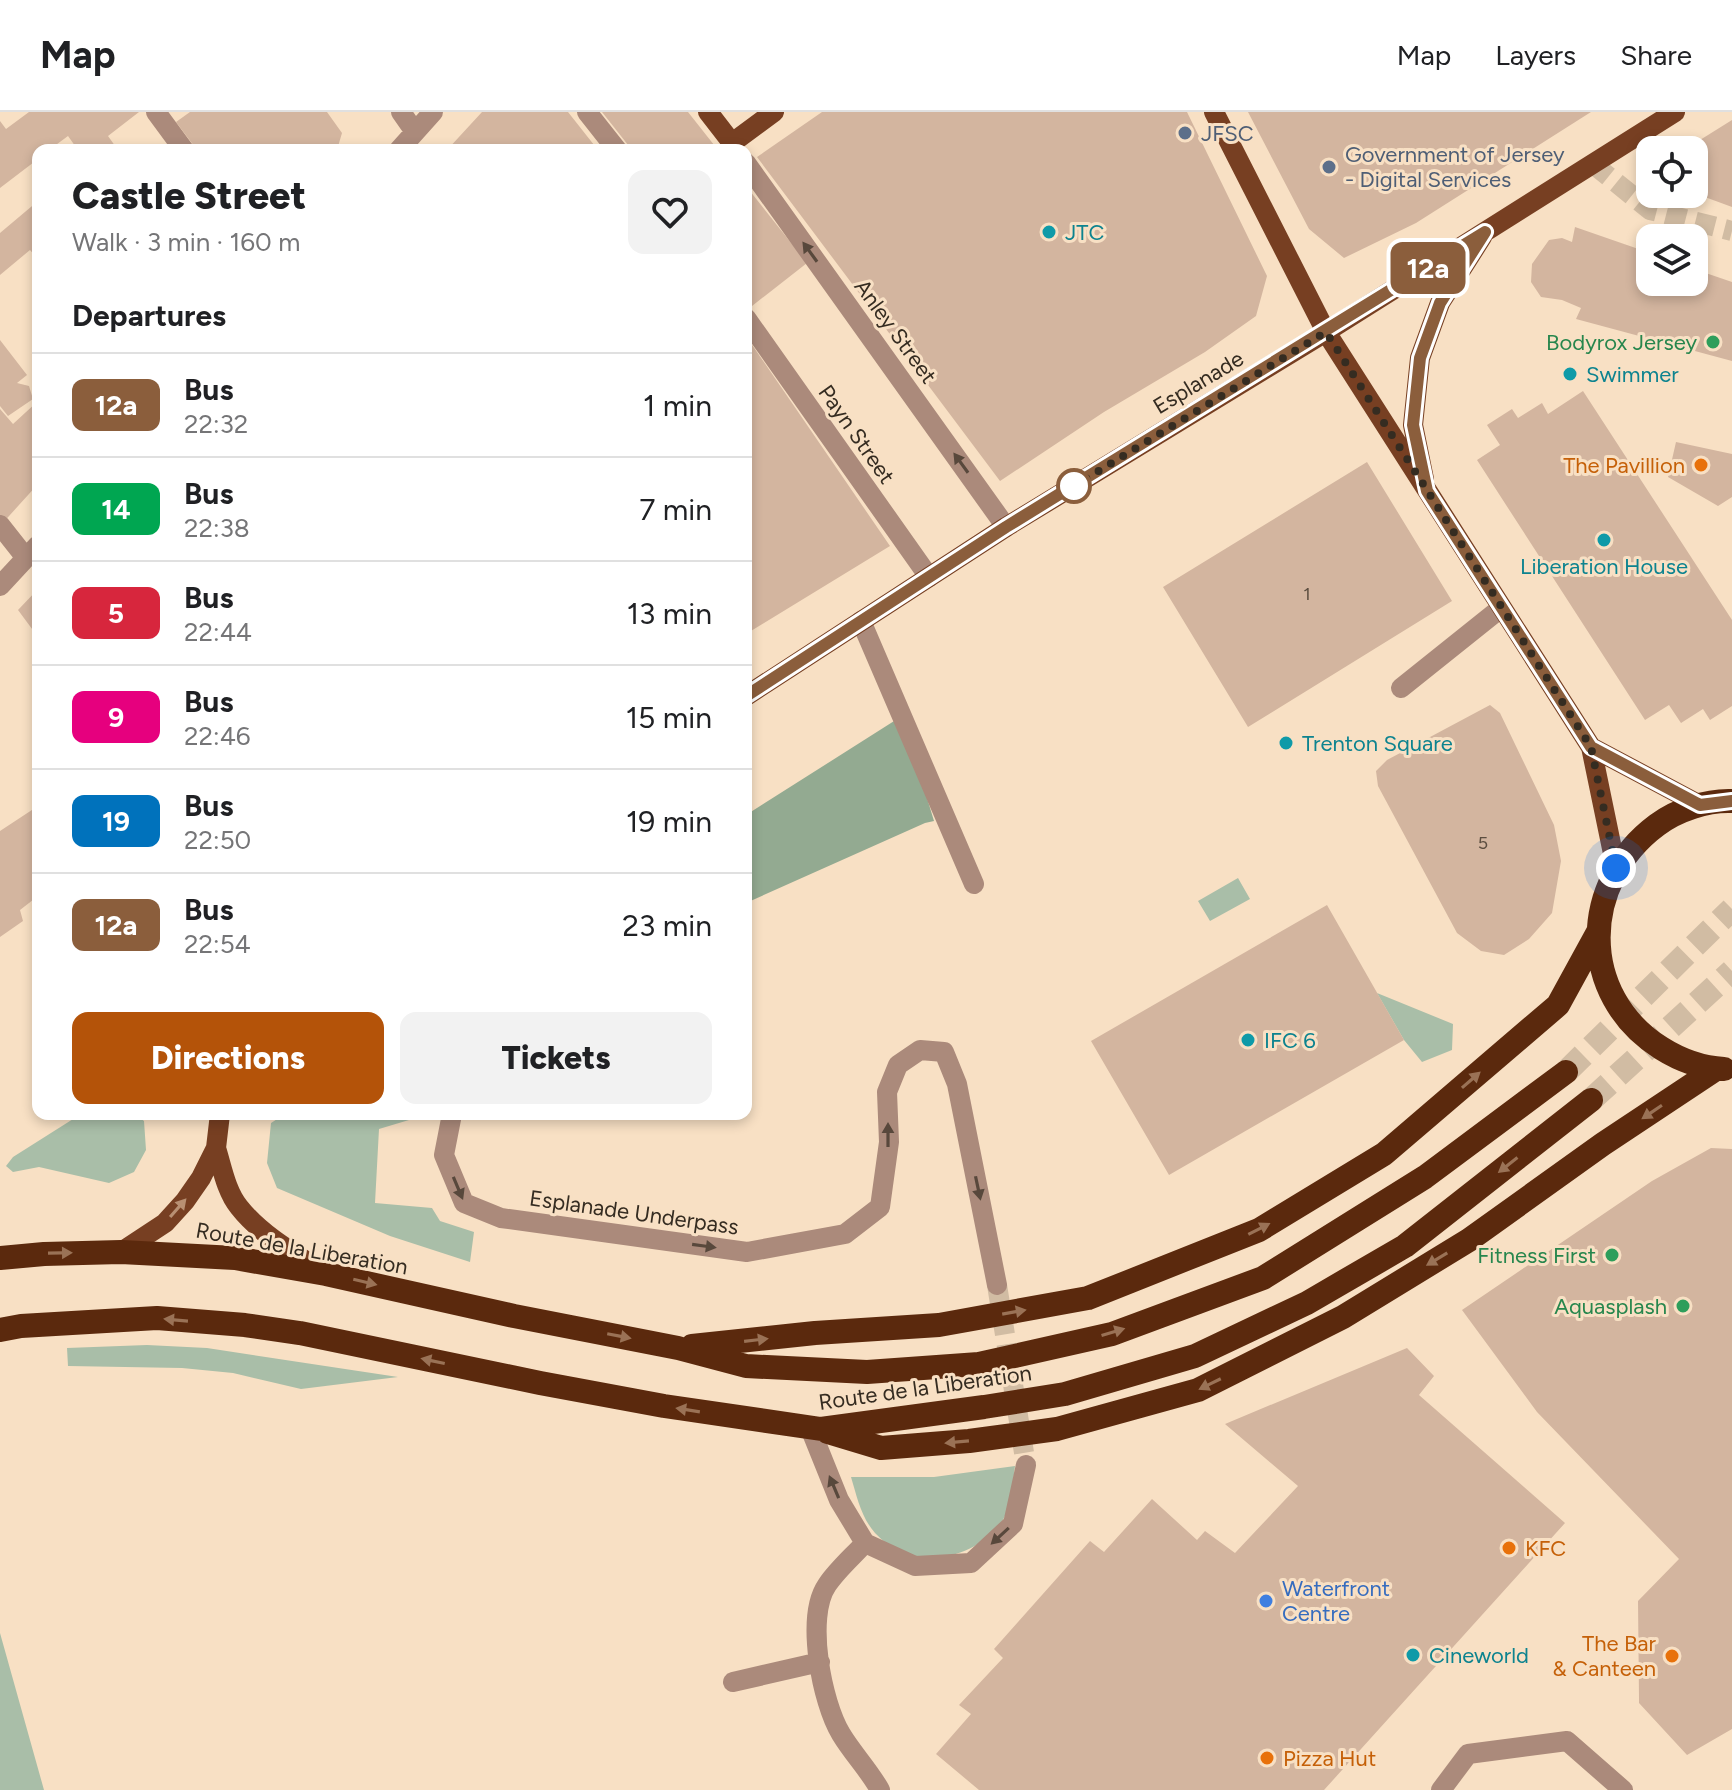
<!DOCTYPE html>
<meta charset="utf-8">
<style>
:root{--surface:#fff;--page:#f2f2f2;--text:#202124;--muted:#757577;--line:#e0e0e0;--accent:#b45309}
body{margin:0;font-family:Figtree,sans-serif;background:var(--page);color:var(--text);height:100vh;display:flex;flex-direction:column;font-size:30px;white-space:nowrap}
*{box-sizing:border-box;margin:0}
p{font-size:26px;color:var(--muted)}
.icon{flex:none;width:44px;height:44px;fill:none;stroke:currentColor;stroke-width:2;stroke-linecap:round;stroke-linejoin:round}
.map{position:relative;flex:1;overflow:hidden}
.sheet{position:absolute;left:32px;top:32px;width:720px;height:976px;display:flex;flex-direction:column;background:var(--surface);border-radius:16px;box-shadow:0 4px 12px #0003}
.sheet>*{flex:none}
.badge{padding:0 16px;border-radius:12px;font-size:28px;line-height:52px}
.tools{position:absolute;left:1636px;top:24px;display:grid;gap:16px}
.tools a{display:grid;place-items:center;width:72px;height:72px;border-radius:16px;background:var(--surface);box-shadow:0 4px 12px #0003;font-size:40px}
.you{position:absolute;width:40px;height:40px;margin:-20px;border:6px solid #fff;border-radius:50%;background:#1a73e8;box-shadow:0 0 0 12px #1a73e833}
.map>.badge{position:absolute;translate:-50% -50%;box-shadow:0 0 0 4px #fff}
h2{padding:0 40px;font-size:30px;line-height:72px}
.round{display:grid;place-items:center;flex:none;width:84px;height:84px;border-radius:16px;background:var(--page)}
.overview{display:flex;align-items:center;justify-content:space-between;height:136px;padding:0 40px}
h1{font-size:38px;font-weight:800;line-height:60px}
.action{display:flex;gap:16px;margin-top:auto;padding:16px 40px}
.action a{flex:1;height:92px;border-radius:16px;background:var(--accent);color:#fff;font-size:32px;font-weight:800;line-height:92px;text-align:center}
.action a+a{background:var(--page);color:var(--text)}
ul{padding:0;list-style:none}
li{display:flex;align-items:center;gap:24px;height:104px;padding:0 40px;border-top:2px solid var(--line)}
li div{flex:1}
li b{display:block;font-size:30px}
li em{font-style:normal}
li .badge{min-width:88px;font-weight:700;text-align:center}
header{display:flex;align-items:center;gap:48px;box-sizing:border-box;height:112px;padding:0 40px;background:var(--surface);border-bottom:2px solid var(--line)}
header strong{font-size:38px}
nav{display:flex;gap:44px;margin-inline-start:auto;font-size:28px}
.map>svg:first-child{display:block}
.green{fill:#a9bea8}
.forest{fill:#93aa91}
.building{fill:#d3b59f}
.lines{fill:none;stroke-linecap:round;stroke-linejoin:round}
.minor-tunnel{stroke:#d1bca3;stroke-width:20;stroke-dasharray:20 10;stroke-linecap:butt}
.highway-tunnel{stroke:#d1bca3;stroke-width:24;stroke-dasharray:24 12;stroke-linecap:butt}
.minor{stroke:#ab8a7b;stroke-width:20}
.major{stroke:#773f22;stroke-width:20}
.highway{stroke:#5b290d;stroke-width:24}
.oneway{fill:#58483c}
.oneway2{fill:#9a7256}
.oneway3{fill:#b89073}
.line-casing{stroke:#fff;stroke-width:18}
.line{stroke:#8b5e3c;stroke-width:12}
.walk{stroke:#352c21;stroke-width:8;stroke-dasharray:0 14.4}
.service-dot{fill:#5c6f8a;stroke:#f8e0c4;stroke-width:3}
.culture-dot{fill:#0f9aa8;stroke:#f8e0c4;stroke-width:3}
.leisure-dot{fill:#2e9e5b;stroke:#f8e0c4;stroke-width:3}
.food-dot{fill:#e8710a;stroke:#f8e0c4;stroke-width:3}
.stop-dot{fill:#fff;stroke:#8b5e3c;stroke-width:4}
.shop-dot{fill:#3f7fe0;stroke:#f8e0c4;stroke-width:3}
.labels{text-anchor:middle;stroke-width:6;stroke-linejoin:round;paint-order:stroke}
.number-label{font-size:18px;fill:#5c4e40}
.service-label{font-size:22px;fill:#4e5e75;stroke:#f8e0c4;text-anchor:start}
.culture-label{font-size:22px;fill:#0d838f;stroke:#f8e0c4;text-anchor:start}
.street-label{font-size:22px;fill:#352c21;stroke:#f8e0c4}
.leisure-label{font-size:22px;fill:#27864d;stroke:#f8e0c4;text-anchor:end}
.food-label{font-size:22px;fill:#c56008;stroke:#f8e0c4;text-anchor:end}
.shop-label{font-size:22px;fill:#366cbe;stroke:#f8e0c4;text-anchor:start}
</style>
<header>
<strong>Map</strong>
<nav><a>Map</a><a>Layers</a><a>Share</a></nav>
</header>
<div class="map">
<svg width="1732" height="1678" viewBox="0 0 1732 1678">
<rect width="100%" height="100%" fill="#f8e0c4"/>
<path class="green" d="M1238 766 1250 787 1210 809 1198 789Z
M1377 881 1453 912 1452 938 1422 950 1404 928Z
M81 1002H135L144 1009 146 1038 134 1060 109 1071 39 1055 13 1060 6 1054 13 1045Z
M285 1002H411L409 1008 379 1017 375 1091 432 1096 440 1109 474 1120 470 1150 390 1124 277 1076 267 1051 271 1011Z
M147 1233 207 1236 398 1265 301 1277 233 1261 182 1256 68 1254 67 1236Z
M1015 1354C1013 1370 1012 1393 1003 1408 975 1450 910 1460 875 1421 861 1405 857 1385 851 1365H934Z
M0 1521 44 1678H0Z"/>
<path class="forest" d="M902 604 934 709 925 711 746 791V703Z"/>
<path class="building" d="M29 0H139L108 24 118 38H78L68 24 49 38H38V47L0 76V9L6 17Z
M190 0H327L342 21 337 38H197L176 10Z
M482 0H568L598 38H447Z
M602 0H688L718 38H632Z
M822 0H1187L1267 164 1256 204 1205 240 1104 300 1000 369 757 45Z
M1248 0H1591L1416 111 1344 146 1309 117Z
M1732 8V95L1694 81V38H1684Z
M746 74 807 151 752 194 746 186Z
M38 89V147L30 138 0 163V121Z
M1575 115 1650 141V170H1694V157L1732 170V249L1576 207 1581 196 1562 188 1541 185 1531 170 1532 152 1549 128 1562 126 1572 130Z
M746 224 890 434 746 522Z
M0 228 27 263 17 271 29 274 33 287 8 304 0 294Z
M1583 279 1732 508V594L1710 608 1703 597 1681 611 1669 593 1645 608 1477 348 1500 333 1487 313 1512 297 1518 306 1542 291 1548 302Z
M38 289V372L0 414V297L13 312Z
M1676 330 1732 342V385L1718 394 1668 365Z
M1367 350 1452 489 1248 615 1163 475Z
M38 477V525L18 498Z
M1490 593 1500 601 1554 713 1561 749 1552 801 1529 827 1504 843 1481 839 1457 821 1378 674 1376 659 1387 648Z
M38 694V784L20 798 23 809 0 825V719Z
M1327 793 1404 928 1169 1063 1091 929Z
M1711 1036 1732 1037V1617L1687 1643 1639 1591V1586L1638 1489 1679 1447 1537 1300 1462 1198 1652 1069Z
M1407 1236 1434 1264 1419 1283 1565 1411 1324 1678H979L936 1642 971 1602 959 1593 1003 1546 994 1537 1090 1429 1104 1440 1152 1387 1197 1428 1205 1419 1235 1441 1298 1374 1225 1312Z"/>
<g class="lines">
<path class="minor-tunnel" d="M1593 52 1650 98 1732 119
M997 1173 1026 1353"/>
<path class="highway-tunnel" d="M1566 960 1732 797
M1591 988 1732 859"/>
<path class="minor" d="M156 0 184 38
M401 0 415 20
M587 0 617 38
M399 38 433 0
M746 51 1006 415
M746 206 929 465
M0 413 26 446
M0 474 38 433
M861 509 974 772
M1401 576 1501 496
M452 1002 444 1043 464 1091 501 1106 747 1140 845 1122 880 1095 889 1030 887 980 898 953 920 938 944 940 957 972 997 1173
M810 1316 839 1388 865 1431
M865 1431C852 1445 837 1458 827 1473 805 1505 822 1591 841 1622 853 1642 869 1658 880 1678
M865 1431 915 1454 971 1451 1013 1412 1026 1353
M733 1570 820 1550
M1441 1678 1468 1642 1567 1629 1623 1678"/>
<path class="major" d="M708 0 732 31 774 0
M1214 0 1326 220 1591 635 1616 756
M1424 367 1413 313 1420 246 1440 191 1482 125
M746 584 1006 415 1326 220 1675 0
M1591 635 1700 693
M216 1036C222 1055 226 1079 239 1095 261 1123 295 1142 325 1161
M121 1140 165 1111 185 1089 201 1066 216 1036 220 1002"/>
<path class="highway" d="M1724 957C1702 956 1680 948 1661 936 1577 883 1580 770 1657 713 1677 698 1707 688 1732 689
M0 1146 44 1142 121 1140 235 1146 326 1162 514 1204 678 1236 746 1254 867 1260 979 1252 1112 1222 1263 1166 1425 1065 1566 960
M0 1218 21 1214 157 1206 245 1213 300 1221 540 1271 664 1294 821 1317 984 1295 1065 1282 1195 1244 1307 1191 1405 1134 1591 988
M692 1234 815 1221 939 1213 1088 1186 1259 1118 1384 1042 1558 893 1598 820
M828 1320 881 1336 969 1329 1057 1317 1198 1278 1343 1205 1469 1128 1603 1032 1716 957"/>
</g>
<defs><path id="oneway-solid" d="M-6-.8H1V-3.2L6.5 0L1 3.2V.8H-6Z" transform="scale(2)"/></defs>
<g class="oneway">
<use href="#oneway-solid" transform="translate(810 140) rotate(-126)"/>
<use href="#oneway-solid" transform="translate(961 351) rotate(-126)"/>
<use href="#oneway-solid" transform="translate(888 1023) rotate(-90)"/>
<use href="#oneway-solid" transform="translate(458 1076) rotate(67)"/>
<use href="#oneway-solid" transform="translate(978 1076) rotate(78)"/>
<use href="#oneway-solid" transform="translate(704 1134) rotate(8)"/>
<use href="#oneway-solid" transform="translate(834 1375) rotate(-113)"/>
<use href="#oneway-solid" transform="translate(1000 1424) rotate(137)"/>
</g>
<g class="oneway2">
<use href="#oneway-solid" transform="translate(1471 968) rotate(-41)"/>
<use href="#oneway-solid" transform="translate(1652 1000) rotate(146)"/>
<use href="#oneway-solid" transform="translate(1508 1053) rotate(142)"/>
<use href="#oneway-solid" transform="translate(1259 1117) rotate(-27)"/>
<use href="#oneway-solid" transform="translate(60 1141) rotate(-1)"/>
<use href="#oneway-solid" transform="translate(1437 1147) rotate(149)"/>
<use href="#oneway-solid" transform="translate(365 1170) rotate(13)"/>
<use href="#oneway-solid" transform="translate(1014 1200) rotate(-10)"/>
<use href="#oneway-solid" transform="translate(176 1208) rotate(-175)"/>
<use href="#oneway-solid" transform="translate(1113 1220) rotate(-17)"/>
<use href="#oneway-solid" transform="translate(619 1224) rotate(11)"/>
<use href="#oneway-solid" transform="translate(756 1228) rotate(-7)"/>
<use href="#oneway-solid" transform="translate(433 1249) rotate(-168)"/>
<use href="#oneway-solid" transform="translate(1210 1272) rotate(154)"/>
<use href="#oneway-solid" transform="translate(688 1298) rotate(-171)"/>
<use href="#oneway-solid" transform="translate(957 1330) rotate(175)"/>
</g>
<use class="oneway3" href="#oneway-solid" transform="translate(178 1096) rotate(-49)"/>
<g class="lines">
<g class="line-casing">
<path id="line" d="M746 584 1006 415 1485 120 1440 191 1420 246 1413 313 1427 379 1591 635 1700 693 1732 689"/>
</g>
<use href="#line" class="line"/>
<path class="walk" d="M1074 374 1326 220 1591 635 1616 756"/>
</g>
<g class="service-dot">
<circle cx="1185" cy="21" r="8"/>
<circle cx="1329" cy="55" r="8"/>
</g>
<g class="culture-dot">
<circle cx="1049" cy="120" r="8"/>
<circle cx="1570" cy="262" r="8"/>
<circle cx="1604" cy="428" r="8"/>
<circle cx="1286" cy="631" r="8"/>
<circle cx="1248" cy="928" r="8"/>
<circle cx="1413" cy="1543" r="8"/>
</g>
<g class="leisure-dot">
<circle cx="1713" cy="230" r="8"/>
<circle cx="1612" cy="1143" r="8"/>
<circle cx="1683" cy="1194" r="8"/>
</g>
<g class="food-dot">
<circle cx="1701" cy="353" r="8"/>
<circle cx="1509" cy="1436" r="8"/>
<circle cx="1672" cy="1544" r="8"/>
<circle cx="1267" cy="1646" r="8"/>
</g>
<circle class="stop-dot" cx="1074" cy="374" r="16"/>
<circle class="shop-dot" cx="1266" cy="1489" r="8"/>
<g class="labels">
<g class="number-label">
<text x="1307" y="488">1</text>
<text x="1483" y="737">5</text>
</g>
<g class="service-label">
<text x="1201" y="29">JFSC</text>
<text x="1345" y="50">Government of Jersey<tspan x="1345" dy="25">- Digital Services</tspan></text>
</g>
<g class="culture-label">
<text x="1065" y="128">JTC</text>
<text x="1586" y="270">Swimmer</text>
<text x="1604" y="462" text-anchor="middle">Liberation House</text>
<text x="1302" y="639">Trenton Square</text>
<text x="1264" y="936">IFC 6</text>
<text x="1429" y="1551">Cineworld</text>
</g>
<g class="street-label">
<text transform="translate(896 219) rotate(54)" y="8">Anley Street</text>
<text transform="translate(1198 270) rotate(-31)" y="8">Esplanade</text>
<text transform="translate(857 322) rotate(55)" y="8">Payn Street</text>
<text transform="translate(634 1100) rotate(8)" y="8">Esplanade Underpass</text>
<text transform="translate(302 1136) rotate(10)" y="8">Route de la Liberation</text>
<text transform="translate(925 1275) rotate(-8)" y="8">Route de la Liberation</text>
</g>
<g class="leisure-label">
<text x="1697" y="238">Bodyrox Jersey</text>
<text x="1596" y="1151">Fitness First</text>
<text x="1667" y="1202">Aquasplash</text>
</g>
<g class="food-label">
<text x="1685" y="361">The Pavillion</text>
<text x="1525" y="1444" text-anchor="start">KFC</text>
<text x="1656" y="1539">The Bar<tspan x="1656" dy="25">&amp; Canteen</tspan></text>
<text x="1283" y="1654" text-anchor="start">Pizza Hut</text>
</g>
<g class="shop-label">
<text x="1282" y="1484">Waterfront<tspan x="1282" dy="25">Centre</tspan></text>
</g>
</g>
</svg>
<div class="tools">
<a><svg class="icon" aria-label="locate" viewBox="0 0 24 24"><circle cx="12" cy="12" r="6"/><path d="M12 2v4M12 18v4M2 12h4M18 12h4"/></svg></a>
<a><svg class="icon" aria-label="layers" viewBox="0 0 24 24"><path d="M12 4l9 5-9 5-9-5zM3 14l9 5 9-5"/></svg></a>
</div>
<div class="you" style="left:1616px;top:756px"></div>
<b class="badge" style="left:1428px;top:156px;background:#8b5e3c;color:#fff">12a</b>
<section class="sheet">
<div class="overview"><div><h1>Castle Street</h1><p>Walk · 3 min · 160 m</p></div><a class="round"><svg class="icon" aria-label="heart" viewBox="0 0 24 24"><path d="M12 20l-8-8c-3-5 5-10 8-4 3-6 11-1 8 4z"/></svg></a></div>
<h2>Departures</h2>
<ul>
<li><span class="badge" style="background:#8b5e3c;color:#fff">12a</span><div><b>Bus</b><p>22:32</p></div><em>1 min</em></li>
<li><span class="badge" style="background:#00a651;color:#fff">14</span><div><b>Bus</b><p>22:38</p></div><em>7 min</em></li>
<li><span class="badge" style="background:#d7263d;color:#fff">5</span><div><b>Bus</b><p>22:44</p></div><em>13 min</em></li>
<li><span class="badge" style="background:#e6007e;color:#fff">9</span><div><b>Bus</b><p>22:46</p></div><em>15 min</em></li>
<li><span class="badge" style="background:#0072bc;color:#fff">19</span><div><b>Bus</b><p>22:50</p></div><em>19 min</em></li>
<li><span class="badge" style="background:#8b5e3c;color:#fff">12a</span><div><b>Bus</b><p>22:54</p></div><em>23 min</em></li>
</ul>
<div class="action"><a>Directions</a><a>Tickets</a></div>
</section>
</div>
